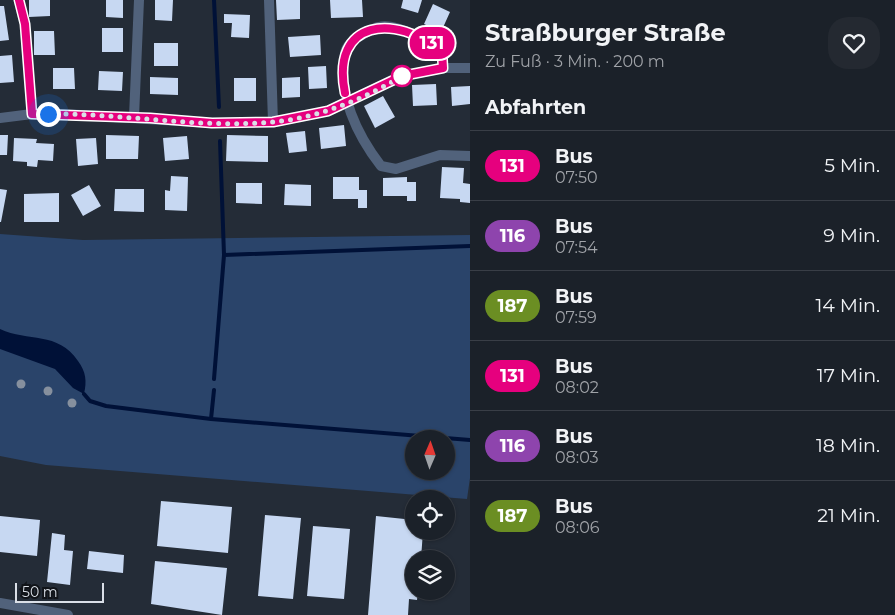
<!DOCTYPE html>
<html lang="de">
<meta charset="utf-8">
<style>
:root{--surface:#1b2129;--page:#242931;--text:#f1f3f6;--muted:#a0a3a8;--line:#393e46}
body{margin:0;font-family:Montserrat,sans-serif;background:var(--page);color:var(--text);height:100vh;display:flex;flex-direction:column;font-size:19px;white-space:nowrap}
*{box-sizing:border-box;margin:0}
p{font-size:16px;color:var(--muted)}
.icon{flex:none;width:28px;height:28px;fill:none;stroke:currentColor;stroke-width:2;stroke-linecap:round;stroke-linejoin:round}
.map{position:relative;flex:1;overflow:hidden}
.drawer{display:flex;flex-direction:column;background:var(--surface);width:425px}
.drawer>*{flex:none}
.badge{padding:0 10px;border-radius:16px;font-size:18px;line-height:32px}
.needle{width:32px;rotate:2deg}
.fabs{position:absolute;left:405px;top:430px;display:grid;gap:10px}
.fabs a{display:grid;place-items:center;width:50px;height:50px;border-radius:50%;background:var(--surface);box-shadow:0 1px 4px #0004,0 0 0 1px var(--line);font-size:25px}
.scale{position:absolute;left:15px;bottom:12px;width:89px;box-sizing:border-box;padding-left:5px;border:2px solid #dadfe7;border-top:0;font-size:14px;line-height:18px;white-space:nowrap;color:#dadfe7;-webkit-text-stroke:4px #111419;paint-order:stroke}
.you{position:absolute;width:25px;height:25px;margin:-12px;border:4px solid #fff;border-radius:50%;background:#1a73e8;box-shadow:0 0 0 8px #1a73e833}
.map>.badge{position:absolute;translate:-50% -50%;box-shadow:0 0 0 2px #fff}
h2{padding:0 15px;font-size:19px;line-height:45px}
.round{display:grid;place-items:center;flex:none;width:52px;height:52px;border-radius:20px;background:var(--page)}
.headline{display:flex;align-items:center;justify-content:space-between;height:85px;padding:0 15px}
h1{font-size:24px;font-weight:700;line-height:38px}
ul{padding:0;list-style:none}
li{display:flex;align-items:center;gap:15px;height:70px;padding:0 15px;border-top:1px solid var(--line)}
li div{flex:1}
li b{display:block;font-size:19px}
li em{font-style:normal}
li .badge{min-width:55px;font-weight:700;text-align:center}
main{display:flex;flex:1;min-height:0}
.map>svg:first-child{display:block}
.green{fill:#2a446a;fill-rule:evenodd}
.water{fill:#001137}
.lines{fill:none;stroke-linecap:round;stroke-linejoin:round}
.stream{stroke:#001137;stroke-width:4}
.building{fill:#c7d8f2}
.street{stroke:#51627b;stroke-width:10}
.tree{fill:#86909e}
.line-casing{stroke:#fff;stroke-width:11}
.line{stroke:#e6007e;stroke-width:8}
.walk{stroke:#dadfe7;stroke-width:5;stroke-dasharray:0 9}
.stop-dot{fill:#fff;stroke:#e6007e;stroke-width:2.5}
</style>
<main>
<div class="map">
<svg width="470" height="615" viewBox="0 0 470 615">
<rect width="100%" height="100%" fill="#242c37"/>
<path class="green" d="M0 234 83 240 470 235V478L467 499 46 465 0 456ZM414 439H446V471H414Z"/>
<path class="water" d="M0 329C28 342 58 331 78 361 86 372 87 381 84 394L73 388 55 369 0 349Z"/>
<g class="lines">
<path class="stream" d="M214 0 219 107
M224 255 470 246
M214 379 224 255 220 141
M84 394 90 401 106 406 211 419 470 440
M211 419 214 390"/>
</g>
<path class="building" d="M29 0H50V16L29 17Z
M106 0H123V18L106 17Z
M155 0H173L172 21 155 20Z
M276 0H300V19L277 20Z
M330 0H362L363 17 331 18Z
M403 0H422L418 13 401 8Z
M433 4 450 12 441 32 424 24Z
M0 6H4L9 40 0 41Z
M224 14 250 15 249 38 231 37 232 23H224Z
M102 28H123V52H102Z
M34 31H54L55 55H34Z
M320 35 321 55 290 57 288 37Z
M154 43H178V66H154Z
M12 55 14 82 0 83V56Z
M326 66 327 88 309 89 308 67Z
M53 68H74L75 89H53Z
M99 71 123 72 122 91 98 90Z
M150 77 178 78V95L150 94Z
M300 77V97L282 98V78Z
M234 78H256V101H234Z
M436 84 437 105 413 106 412 85Z
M470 86V104L452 106 451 87Z
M383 96 395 117 375 128 364 106Z
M344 125 346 146 321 149 319 128Z
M305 131 307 151 289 153 286 133Z
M0 135H8L7 155H0Z
M106 135 139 136 138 159H106Z
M227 135 268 136V162L226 161Z
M187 136 189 159 165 161 163 138Z
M14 138 37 139 36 143 54 144 53 161 38 160 37 167 27 166V162L13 161Z
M96 138 98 164 78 166 76 139Z
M442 167 464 168 463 183 470 184V203L460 202V199L440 198Z
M171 176 188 177 187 211 165 210V190L170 191Z
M333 177H359V190H367V208H358V199H333Z
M407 177V182H416V201H407V196H383V178Z
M236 183H262V204L236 203Z
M285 184 311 185V206L284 205Z
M89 185 101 206 83 216 71 195Z
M0 189 7 190 1 222H0Z
M115 189H144V212L114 211Z
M59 193V222H24V194Z
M161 501 232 507 228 553 157 546Z
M265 515 301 518 293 599 258 596Z
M0 516 40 520 37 556 0 552Z
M376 516 414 520V531H423L421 559H414V591H418L417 600 409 599 408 615H368Z
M313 526 350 529 344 599 307 596Z
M52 533 65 535 64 550 73 551 70 585 47 582Z
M89 551 124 555 123 573 87 569Z
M155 561 227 568 222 615 151 604Z"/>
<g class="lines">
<path class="street" d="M19 0 25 24 32 114
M269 0 273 122
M443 68 442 52C430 42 395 22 379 27 373 28 367 32 362 35 354 39 347 44 345 53 337 94 357 135 381 166L396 169 440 155 470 156
M134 117 139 0
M0 118 32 114H64L212 123 273 122 328 111 402 76 443 68H470
M0 603 68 615"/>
</g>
<g class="tree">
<circle cx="21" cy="384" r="4.5"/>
<circle cx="48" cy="391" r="4.5"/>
<circle cx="72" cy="403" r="4.5"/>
</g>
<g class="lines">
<g class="line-casing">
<path id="line" d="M19 0 25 24 32 114 150 118 212 123 273 122 328 111 402 76 443 68 442 52C396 13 330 19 345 93"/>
</g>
<use href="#line" class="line"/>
<path class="walk" d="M48 114C123 113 199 129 273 122 318 118 364 99 402 76"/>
</g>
<circle class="stop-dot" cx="402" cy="76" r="10"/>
</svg>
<div class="fabs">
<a><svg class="needle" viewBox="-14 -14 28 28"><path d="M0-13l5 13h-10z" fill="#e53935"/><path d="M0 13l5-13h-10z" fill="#a0a3a8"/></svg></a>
<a><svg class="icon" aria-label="locate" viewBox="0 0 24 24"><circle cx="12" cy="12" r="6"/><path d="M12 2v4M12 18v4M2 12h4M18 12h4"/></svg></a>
<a><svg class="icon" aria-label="layers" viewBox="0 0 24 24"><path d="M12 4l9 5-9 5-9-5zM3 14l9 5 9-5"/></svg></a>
</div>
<div class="scale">50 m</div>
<div class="you" style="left:48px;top:114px"></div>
<b class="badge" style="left:432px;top:43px;background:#e6007e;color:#fff">131</b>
</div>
<section class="drawer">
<div class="headline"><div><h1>Straßburger Straße</h1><p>Zu Fuß · 3 Min. · 200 m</p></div><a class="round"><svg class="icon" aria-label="heart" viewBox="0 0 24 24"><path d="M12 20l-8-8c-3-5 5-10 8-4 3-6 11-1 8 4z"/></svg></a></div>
<h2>Abfahrten</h2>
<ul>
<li><span class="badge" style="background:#e6007e;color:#fff">131</span><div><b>Bus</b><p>07:50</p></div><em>5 Min.</em></li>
<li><span class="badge" style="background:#8e44ad;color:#fff">116</span><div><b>Bus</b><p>07:54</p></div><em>9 Min.</em></li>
<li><span class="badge" style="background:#6b8e23;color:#fff">187</span><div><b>Bus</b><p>07:59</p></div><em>14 Min.</em></li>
<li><span class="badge" style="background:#e6007e;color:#fff">131</span><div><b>Bus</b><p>08:02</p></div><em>17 Min.</em></li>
<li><span class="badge" style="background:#8e44ad;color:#fff">116</span><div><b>Bus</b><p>08:03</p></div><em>18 Min.</em></li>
<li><span class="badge" style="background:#6b8e23;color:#fff">187</span><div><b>Bus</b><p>08:06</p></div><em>21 Min.</em></li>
</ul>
</section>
</main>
